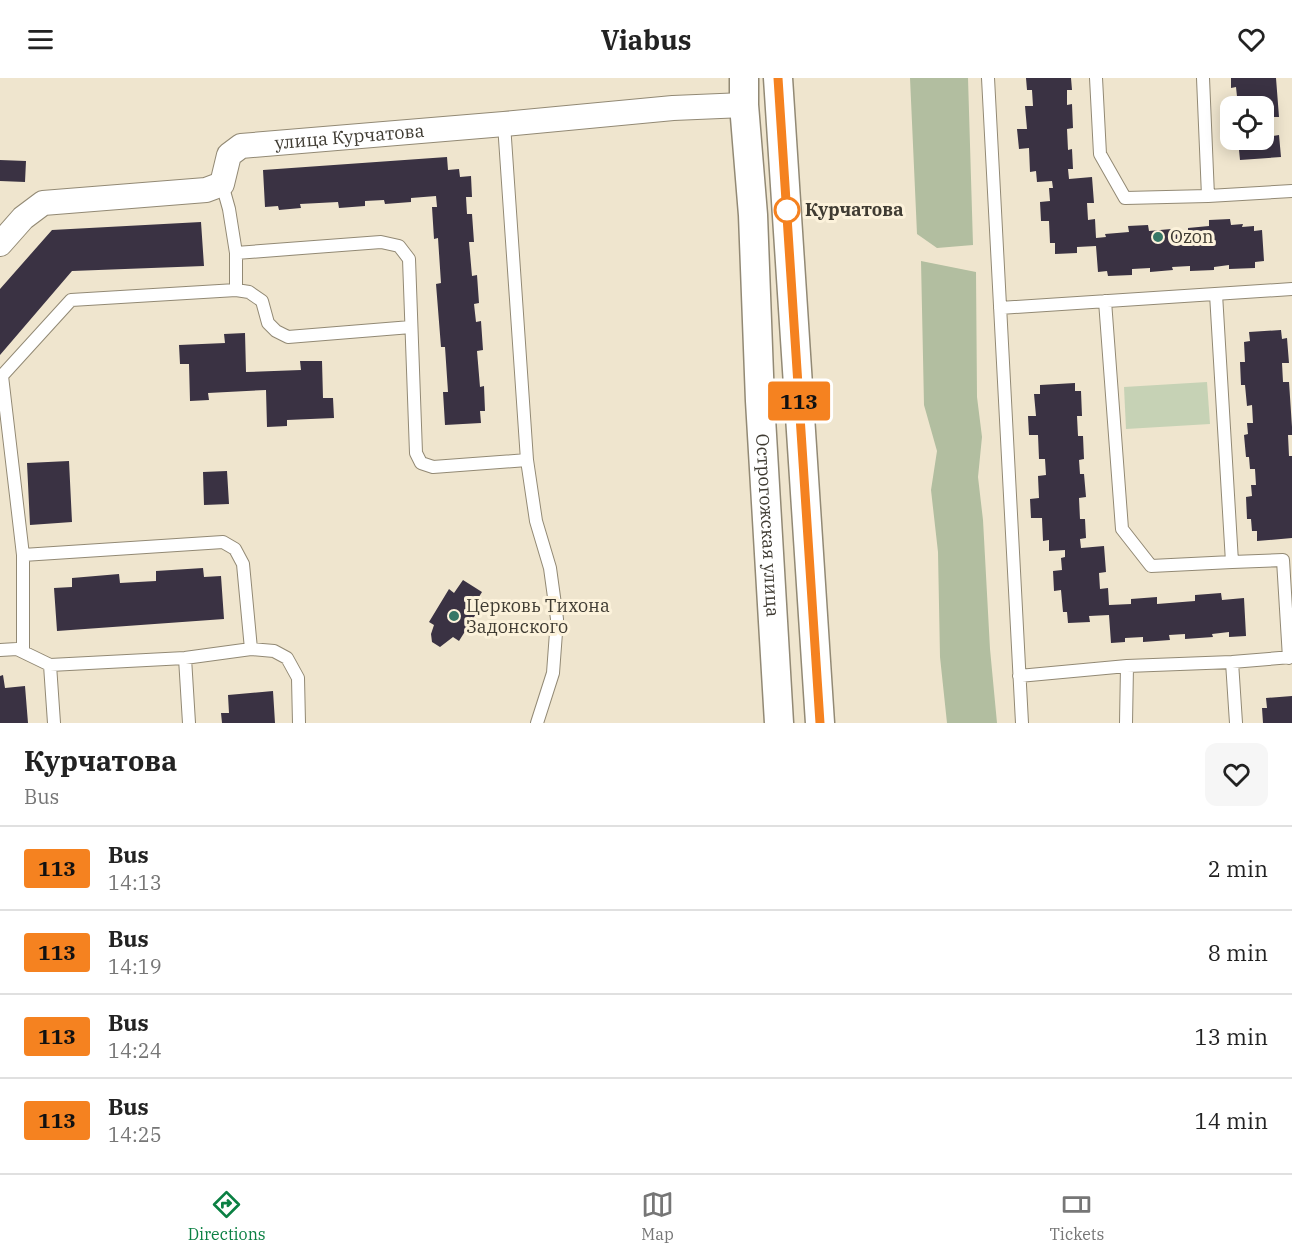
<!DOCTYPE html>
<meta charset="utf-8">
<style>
:root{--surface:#fff;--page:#f6f6f6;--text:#222;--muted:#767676;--line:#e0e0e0;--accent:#0b8043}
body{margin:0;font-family:"IBM Plex Serif",serif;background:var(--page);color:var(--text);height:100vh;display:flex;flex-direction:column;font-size:22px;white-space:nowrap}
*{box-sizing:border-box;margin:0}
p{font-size:20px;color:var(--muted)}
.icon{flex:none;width:33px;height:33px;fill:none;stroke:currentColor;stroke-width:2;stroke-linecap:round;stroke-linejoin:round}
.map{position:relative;height:645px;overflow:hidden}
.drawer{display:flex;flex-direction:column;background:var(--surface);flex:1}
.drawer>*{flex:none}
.badge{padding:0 12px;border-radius:4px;font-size:21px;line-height:39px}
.fabs{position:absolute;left:1220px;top:18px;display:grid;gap:12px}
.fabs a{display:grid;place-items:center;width:54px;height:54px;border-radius:12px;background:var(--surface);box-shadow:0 3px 15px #0003;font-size:30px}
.map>.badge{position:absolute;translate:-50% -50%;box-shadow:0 0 0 3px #fff}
.round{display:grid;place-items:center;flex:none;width:63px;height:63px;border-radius:12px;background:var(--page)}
.head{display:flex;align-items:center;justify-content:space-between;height:102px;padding:0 24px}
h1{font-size:28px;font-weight:800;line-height:45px}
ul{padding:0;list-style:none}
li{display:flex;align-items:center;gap:18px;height:84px;padding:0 24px;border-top:2px solid var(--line)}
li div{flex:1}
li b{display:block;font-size:22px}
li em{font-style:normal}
li .badge{min-width:66px;font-weight:700;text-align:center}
header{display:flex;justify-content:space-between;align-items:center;height:78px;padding:0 24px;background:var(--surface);font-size:27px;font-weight:800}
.menu{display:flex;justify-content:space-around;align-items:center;height:84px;border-top:2px solid var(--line);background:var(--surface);font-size:16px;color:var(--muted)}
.menu a{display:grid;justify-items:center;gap:3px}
.menu .selected{color:var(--accent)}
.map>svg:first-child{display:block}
.green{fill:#c6d2b5}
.forest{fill:#b2bea0}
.building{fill:#3a3243}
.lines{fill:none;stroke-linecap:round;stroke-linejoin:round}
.service-casing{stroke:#928974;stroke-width:14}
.minor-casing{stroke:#928974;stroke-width:26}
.tertiary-casing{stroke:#928974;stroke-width:31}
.service{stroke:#fff;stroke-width:12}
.minor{stroke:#fff;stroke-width:24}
.tertiary{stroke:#fff;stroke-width:28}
.line-casing{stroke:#fff;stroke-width:14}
.line{stroke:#f58220;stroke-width:9}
.stop-dot{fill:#fff;stroke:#f58220;stroke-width:3}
.poi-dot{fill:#367766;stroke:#fcf2db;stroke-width:2}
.labels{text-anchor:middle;stroke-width:6;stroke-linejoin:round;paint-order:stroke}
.street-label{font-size:18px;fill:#3f3b32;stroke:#fcf2db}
.stop-label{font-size:18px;font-weight:bold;fill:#3f3b32;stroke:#fcf2db;text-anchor:start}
.poi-label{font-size:18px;fill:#3f3b32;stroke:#fcf2db;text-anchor:start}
</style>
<header><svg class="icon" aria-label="menu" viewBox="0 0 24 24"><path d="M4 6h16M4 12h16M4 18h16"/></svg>Viabus<svg class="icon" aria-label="heart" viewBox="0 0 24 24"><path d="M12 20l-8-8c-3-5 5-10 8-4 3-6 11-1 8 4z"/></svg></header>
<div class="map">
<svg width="1292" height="645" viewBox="0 0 1292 645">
<rect width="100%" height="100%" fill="#efe5ce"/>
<path class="green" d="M1207 304 1210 346 1126 351 1124 309Z"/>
<path class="forest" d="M910 0H968L973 167 937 170 917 156Z
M921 183 976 194 977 319 982 359 978 399 983 442 990 571 997 645H947L940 579 938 474 931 412 937 373 924 327Z"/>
<path class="building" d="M1026 0H1071L1072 12H1067V27L1072 26 1073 50 1067 51 1068 72 1072 71 1073 91H1068L1069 101 1092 99 1094 125H1087L1088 142 1095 141 1096 160 1106 159 1105 156 1129 154 1128 148 1148 147 1149 153 1171 151V157L1188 155V150L1209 148V142L1230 141 1231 147 1243 146 1242 149 1254 148V153L1262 152 1264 183 1255 184V190L1229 191V187L1214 189V192L1190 193V188L1172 189 1173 192 1150 194V190L1132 191V197L1108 198 1107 193 1098 194 1096 168 1077 169V175L1055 176V165H1050L1049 143H1041L1040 124 1050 123 1049 110H1053L1052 103 1037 104 1036 93 1030 94 1029 70 1019 71 1017 51H1027L1025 28H1033L1032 12H1027Z
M1231 0H1276L1279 39H1271L1272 49 1273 58 1279 57 1281 79 1240 82 1239 72H1235L1234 62H1263V28H1238L1236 9 1231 10Z
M447 79 448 92 459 91 460 99 471 98 472 119H466L467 136H472L474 164H469L472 198 477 197 479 225 474 226 476 244 481 243 483 272 477 273 480 309 484 308 485 333H480L481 345 445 347 443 314H448L445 269H441L436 206 441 205 438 160 434 161 432 129H437L436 118 411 120V124L385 126 384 122 365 123V128L339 130 338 124 300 126 301 130 279 132 278 128 265 129 263 92Z
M0 82 26 83 25 104 0 103Z
M201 144 204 188 72 193 0 277V211L52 152Z
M1281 252 1282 261 1287 260 1289 285H1282L1283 304H1289L1292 349V357H1288L1289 378H1292V460L1257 463V453H1252L1251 441H1247L1246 419 1252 418 1251 407H1256L1255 391H1250L1249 379H1246L1244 357 1248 356 1247 345H1253L1252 327 1247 328 1245 307H1241L1240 284H1245L1244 264 1250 263 1249 254Z
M245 255 246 294 301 292 300 283H322L323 320H333L334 340 287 342V348L267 349 266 312 208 315 209 322 190 323 189 286H180L179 267 225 265 224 256Z
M1075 305V313H1081L1082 338H1077L1078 358H1083L1084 381 1079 382 1080 396H1084L1086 419 1079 420 1080 441H1085L1086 460 1080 461 1081 470 1104 468 1106 494 1099 495 1100 511 1108 510 1109 527 1131 526V521L1157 519V526L1195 523V517L1221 515 1222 522 1244 520 1246 558 1229 559V554L1212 556 1213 559 1185 561V556L1169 557 1170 562 1143 564V559L1125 560V564L1111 565 1109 537 1089 538 1090 544 1068 545 1067 534H1063L1061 512 1054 513 1053 493 1062 492 1061 480 1065 479V472L1049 473V462L1043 463 1042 440H1031L1030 421 1039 420 1038 398 1046 397 1045 381H1039L1038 357H1029L1028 338H1036L1034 316H1040V307Z
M69 383 72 444 30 447 27 385Z
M227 393 229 426 204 427 203 394Z
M203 490 204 499 221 498 224 541 57 553 54 510 72 509V500L119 496 120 505 156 503V493Z
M463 502 482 514 474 527 479 531 459 563 453 559 440 569 432 564 431 556 434 547 429 544 449 511 454 515Z
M3 597 5 610 25 608 28 645H0V598Z
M273 613 275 645H222L221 635H229L228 617Z
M1292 618V645H1263L1262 630H1267L1266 620Z"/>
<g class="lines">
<g class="service-casing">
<path id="service" d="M988 0 1022 645
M1096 0 1100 76 1125 120 1208 118 1292 113
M1203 0 1208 118
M504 46 527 382 536 443 550 490 557 541 553 595 537 645
M222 106 229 131 236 175 381 164 399 168 409 181 416 375 421 385 433 389 527 382
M236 212 249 214 262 223 268 245 276 253 288 259 411 249
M1105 223 1122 451 1151 488 1232 484 1216 216
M1000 230 1292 211
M2 298 23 477
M0 300 71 222 236 212V175
M1232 484 1283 482 1289 580
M0 572 17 571 50 587 185 580 251 571 274 573 287 580 298 600 299 645
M23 573V477L223 464 235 471 243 486 251 571
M185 580 189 645
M1232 584 1236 645
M50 587 54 645
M1019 598 1127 588 1232 584 1292 579
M1126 645 1127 588"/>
</g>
<g class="minor-casing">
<g id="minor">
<path id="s1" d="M0 166 23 140 43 125 206 112 222 106 229 77 241 68 504 46 673 30 744 27"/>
</g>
</g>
<g class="tertiary-casing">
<g id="tertiary">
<path id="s2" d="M744 0V27L753 137 760 323 779 645"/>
<path d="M778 0 820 645"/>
</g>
</g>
<use href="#service" class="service"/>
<use href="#minor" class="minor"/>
<use href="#tertiary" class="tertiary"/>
</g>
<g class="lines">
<g class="line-casing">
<path id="line" d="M778 0 820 645"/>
</g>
<use href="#line" class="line"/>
</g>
<circle class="stop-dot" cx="787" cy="132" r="12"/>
<g class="poi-dot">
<circle cx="1158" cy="159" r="6"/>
<circle cx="454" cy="538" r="6"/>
</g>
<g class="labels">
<g class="street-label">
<text dy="6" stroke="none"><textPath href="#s1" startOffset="394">улица Курчатова</textPath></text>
<text dy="6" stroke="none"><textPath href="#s2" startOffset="448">Острогожская улица</textPath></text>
</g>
<g class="stop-label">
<text x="805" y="138">Курчатова</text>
</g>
<g class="poi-label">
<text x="1170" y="165">Ozon</text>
<text x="466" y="534">Церковь Тихона<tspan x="466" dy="21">Задонского</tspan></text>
</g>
</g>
</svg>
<div class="fabs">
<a><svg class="icon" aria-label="locate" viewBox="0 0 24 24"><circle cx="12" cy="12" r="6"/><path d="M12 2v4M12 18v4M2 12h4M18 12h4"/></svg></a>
</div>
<b class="badge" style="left:799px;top:323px;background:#f58220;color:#111">113</b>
</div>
<section class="drawer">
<div class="head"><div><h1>Курчатова</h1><p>Bus</p></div><a class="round"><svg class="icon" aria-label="heart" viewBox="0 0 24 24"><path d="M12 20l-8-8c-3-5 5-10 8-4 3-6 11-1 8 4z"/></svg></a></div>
<ul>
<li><span class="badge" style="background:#f58220;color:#111">113</span><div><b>Bus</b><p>14:13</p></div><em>2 min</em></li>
<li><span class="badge" style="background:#f58220;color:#111">113</span><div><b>Bus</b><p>14:19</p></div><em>8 min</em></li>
<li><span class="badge" style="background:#f58220;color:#111">113</span><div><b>Bus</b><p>14:24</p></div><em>13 min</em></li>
<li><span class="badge" style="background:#f58220;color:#111">113</span><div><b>Bus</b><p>14:25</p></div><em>14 min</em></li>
</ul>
</section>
<nav class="menu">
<a class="selected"><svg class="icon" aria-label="directions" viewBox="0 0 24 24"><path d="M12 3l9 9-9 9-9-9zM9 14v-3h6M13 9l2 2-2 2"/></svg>Directions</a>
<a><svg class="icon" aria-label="map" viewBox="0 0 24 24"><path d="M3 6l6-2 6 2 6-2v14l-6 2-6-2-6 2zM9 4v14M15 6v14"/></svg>Map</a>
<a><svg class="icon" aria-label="tickets" viewBox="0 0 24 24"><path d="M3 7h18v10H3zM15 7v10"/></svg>Tickets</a>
</nav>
